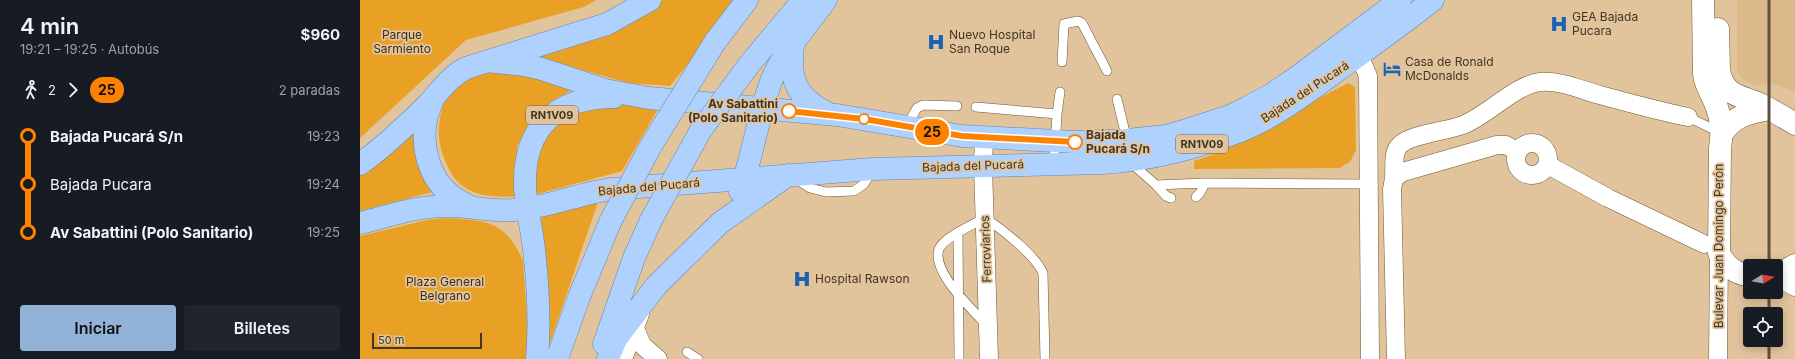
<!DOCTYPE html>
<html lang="es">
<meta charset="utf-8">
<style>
:root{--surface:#171b24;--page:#20242c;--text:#f1f3f6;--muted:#9ea1a6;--accent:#92b2d8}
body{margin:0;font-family:Inter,sans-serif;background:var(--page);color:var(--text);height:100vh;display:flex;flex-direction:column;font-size:15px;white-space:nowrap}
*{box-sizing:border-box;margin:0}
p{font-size:13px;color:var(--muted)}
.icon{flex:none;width:22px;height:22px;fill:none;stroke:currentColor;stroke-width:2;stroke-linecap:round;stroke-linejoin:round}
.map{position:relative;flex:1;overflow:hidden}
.details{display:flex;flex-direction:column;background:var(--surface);width:360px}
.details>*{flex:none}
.badge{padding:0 8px;border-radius:13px;font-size:14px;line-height:26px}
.needle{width:26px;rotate:79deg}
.fabs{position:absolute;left:1383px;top:259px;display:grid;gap:8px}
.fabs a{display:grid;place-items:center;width:40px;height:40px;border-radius:4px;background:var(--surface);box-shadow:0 2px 10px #0003;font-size:20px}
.scale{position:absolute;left:12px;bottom:10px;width:110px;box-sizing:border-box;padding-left:4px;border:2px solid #413525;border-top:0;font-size:11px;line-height:14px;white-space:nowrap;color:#413525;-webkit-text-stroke:3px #e2c49c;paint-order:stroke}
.map>.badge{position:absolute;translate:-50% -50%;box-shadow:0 0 0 2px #fff}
.legs{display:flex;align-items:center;gap:6px;height:44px;padding:0 20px;font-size:13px}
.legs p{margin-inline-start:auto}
.summary{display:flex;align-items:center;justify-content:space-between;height:68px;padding:0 20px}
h1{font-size:22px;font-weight:600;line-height:30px}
.primary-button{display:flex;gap:8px;margin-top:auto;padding:8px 20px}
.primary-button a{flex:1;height:46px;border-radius:4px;background:var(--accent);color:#111;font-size:16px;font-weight:600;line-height:46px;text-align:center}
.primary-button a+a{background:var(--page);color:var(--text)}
ul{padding:0 20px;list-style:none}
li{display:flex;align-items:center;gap:14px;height:48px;font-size:15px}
li i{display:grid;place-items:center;width:6px;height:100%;margin:0 5px;background:currentColor}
li i::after{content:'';width:10px;height:10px;margin:-5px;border:3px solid;border-radius:50%;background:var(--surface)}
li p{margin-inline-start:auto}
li:first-child i{background:linear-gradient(#0000 50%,currentColor 0)}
li:last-child i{background:linear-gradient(currentColor 50%,#0000 0)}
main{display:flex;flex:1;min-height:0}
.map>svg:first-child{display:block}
.built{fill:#dbb98a}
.green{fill:#e8a125}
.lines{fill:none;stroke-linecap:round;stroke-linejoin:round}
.lane-casing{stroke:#725833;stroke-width:10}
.street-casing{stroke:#725833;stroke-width:19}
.secondary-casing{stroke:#725833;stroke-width:23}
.primary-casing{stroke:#6686b0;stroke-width:23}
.lane{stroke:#fff;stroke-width:9}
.street{stroke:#fff;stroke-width:18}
.secondary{stroke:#fff;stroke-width:22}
.primary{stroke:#afd1fd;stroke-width:22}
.rail{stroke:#60513c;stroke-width:3}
.primary-bridge-casing{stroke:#6686b0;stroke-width:23;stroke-linecap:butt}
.primary-bridge{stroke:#afd1fd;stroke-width:22}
.line-1-casing{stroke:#fff;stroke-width:9}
.line-1{stroke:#ff8100;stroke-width:6}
.stop-1-dot{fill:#fff;stroke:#ff8100;stroke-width:2}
.labels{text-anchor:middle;stroke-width:3.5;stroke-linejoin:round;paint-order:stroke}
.shield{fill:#e2c49c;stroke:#716049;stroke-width:1}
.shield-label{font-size:11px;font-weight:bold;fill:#413525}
.poi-label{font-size:12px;fill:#413525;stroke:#e2c49c;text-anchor:start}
.park-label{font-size:12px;fill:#3c2e1a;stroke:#e2c49c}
.street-label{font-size:12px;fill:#413525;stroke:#e2c49c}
.stop-label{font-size:12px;font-weight:bold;fill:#413525;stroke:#e2c49c;text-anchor:end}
</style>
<main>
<section class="details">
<div class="summary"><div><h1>4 min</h1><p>19:21 – 19:25 · Autobús</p></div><b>$960</b></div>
<div class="legs"><svg class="icon" aria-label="walk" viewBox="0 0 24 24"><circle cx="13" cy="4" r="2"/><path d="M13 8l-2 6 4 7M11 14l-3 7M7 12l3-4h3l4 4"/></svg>2<svg class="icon" aria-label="forward" viewBox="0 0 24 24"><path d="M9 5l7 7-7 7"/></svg><b class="badge" style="background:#ff8100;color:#111">25</b><p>2 paradas</p></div>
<ul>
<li><i style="color:#ff8100"></i><b>Bajada Pucará S/n</b><p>19:23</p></li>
<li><i style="color:#ff8100"></i><span>Bajada Pucara</span><p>19:24</p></li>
<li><i style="color:#ff8100"></i><b>Av Sabattini (Polo Sanitario)</b><p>19:25</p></li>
</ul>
<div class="primary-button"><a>Iniciar</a><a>Billetes</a></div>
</section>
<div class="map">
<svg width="1435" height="359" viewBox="0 0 1435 359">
<rect width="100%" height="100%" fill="#e2c49c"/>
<path class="built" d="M1377 0H1435V92L1415 84 1393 85 1385 81 1377 72Z"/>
<path class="green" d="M0 0H236L224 7 106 40 0 138Z
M303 0H380L310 86 268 83 167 54 261 23Z
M142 68 213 89 191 102 170 122 157 146 158 196C137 198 112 197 97 181 89 173 79 148 79 136 78 118 85 88 100 78 109 72 131 70 142 68Z
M988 83 995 87 996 150 990 162 979 168 834 169V161L852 155Z
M261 103 301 104 262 171 174 195 176 162 187 131 220 112Z
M57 125 76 191 0 211V170Z
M239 199 188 349 181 213Z
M87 218C127 221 145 220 163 261L170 359H0V236L67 220Z"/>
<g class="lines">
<g class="lane-casing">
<path id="lane" d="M702 62 704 24 718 21 722 23 747 71
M757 99 767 140
M616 107 697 114
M1328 117 1361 133
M546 127 557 108 563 105 597 106
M770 162 796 185 845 183 1009 184
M694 164 697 114 700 92
M436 179 450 188 466 192 494 191 504 184 512 171
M796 185 806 196 811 198
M836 197 840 193 845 183
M598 233 599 359
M626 324C612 310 571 271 579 249 584 237 614 224 625 218 642 229 675 255 683 273L685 359
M327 352 338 359"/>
</g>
<g class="street-casing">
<path id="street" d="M999 55 1008 76 1010 359
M624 138 623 166 629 359
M1156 159a16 16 0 1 1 32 0a16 16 0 1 1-32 0Z
M1188 165 1248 198 1344 244
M1034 178C1035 168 1032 152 1040 145 1050 134 1088 131 1103 125 1128 115 1155 85 1180 82 1200 80 1221 90 1240 95 1269 103 1298 111 1328 117
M1416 279 1424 281 1435 287
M275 328 282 345 298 359
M263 359 280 314
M1036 359 1032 189 1034 178 1043 172 1137 145H1146L1158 152
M1358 359 1359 253"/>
</g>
<g class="secondary-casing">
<path id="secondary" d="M1343 0 1344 74C1345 83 1349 90 1353 98 1361 114 1363 131 1360 148L1359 253C1366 267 1375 273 1390 276
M1358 29 1359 70C1364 98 1382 95 1402 105 1413 111 1424 117 1435 124
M1362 134C1374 115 1389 113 1409 109
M1416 276 1435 265"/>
</g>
<g class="primary-casing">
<path id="primary" d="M355 42 387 0
M433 46C429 80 436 97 467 113
M127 61 165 65 182 69 245 90 289 98 477 115 602 136 715 142 767 140 806 136 830 129 870 116 888 107 912 94 937 77 1040 0
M388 66 443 0
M73 99C71 106 67 113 66 120 61 147 69 179 92 196 97 200 104 203 110 207
M0 164C25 146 46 126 68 104 80 91 89 77 106 68L247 24 290 0
M380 191C393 155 398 115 412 79 423 53 449 23 466 0
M0 223C29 216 60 205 90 206 111 206 132 212 154 210 187 208 219 193 252 189L513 169 742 163C790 160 835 149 880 131 915 117 947 93 978 70 1010 47 1042 25 1073 0
M244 344 274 258 291 220
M177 359C180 323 178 285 174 250 172 228 165 205 165 184 164 126 198 97 254 97
M197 359 219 297 251 220
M248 359 256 339 296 286 360 223 428 175"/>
</g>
<use href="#lane" class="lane"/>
<use href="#street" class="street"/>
<use href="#secondary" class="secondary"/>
<use href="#primary" class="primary"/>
<path class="rail" d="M1409 0V266
M1409 292V314
M1409 340V359"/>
<g class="primary-bridge-casing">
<path id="primary-bridge" d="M251 220 292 144 355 42
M291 220 341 130 388 66"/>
</g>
<use href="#primary-bridge" class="primary-bridge"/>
</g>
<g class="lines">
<g class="line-1-casing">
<path id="line-1" d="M429 111 504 119 602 136 715 142"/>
</g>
<use href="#line-1" class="line-1"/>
</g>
<defs>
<g id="hospital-bare" transform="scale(1.38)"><path d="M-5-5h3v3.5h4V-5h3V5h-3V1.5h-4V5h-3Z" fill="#1e63b3" stroke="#e2c49c" stroke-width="2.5" paint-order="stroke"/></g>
<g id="hotel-bare" transform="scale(1.38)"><path d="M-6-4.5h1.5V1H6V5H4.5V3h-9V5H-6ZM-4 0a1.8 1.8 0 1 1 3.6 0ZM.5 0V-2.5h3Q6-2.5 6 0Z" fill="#1e63b3" stroke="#e2c49c" stroke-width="2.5" paint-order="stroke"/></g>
</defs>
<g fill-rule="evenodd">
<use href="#hospital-bare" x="1199" y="24"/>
<use href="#hospital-bare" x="576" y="42"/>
<use href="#hotel-bare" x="1032" y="69"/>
<use href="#hospital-bare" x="442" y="279"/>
</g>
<g class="stop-1-dot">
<circle cx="429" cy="111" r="7"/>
<circle cx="504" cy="119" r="5"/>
<circle cx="715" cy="142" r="7"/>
</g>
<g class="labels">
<g class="shield">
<rect x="166" y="106" width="52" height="18" rx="3"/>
<rect x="816" y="135" width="52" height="18" rx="3"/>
</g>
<g class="shield-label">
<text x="192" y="119">RN1V09</text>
<text x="842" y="148">RN1V09</text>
</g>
<g class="poi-label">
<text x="1212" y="21">GEA Bajada<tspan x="1212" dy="14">Pucara</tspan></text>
<text x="589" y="39">Nuevo Hospital<tspan x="589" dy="14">San Roque</tspan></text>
<text x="1045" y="66">Casa de Ronald<tspan x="1045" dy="14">McDonalds</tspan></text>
<text x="455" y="283">Hospital Rawson</text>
</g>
<g class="park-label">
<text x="42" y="39">Parque<tspan x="42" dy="14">Sarmiento</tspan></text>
<text x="85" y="286">Plaza General<tspan x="85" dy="14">Belgrano</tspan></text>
</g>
<g class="street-label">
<text transform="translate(945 92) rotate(-33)" y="4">Bajada del Pucará</text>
<text transform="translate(613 166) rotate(-2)" y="4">Bajada del Pucará</text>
<text transform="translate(289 187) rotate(-5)" y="4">Bajada del Pucará</text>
<text transform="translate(1359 246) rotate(-90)" y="4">Bulevar Juan Domingo Perón</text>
<text transform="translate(626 249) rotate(-92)" y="4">Ferroviarios</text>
</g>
<g class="stop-label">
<text x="418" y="108">Av Sabattini<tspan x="418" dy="14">(Polo Sanitario)</tspan></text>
<text x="726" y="139" text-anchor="start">Bajada<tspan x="726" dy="14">Pucará S/n</tspan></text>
</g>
</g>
</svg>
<div class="fabs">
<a><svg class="needle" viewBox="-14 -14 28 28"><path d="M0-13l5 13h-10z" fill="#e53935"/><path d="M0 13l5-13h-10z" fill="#9ea1a6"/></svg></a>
<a><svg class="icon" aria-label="locate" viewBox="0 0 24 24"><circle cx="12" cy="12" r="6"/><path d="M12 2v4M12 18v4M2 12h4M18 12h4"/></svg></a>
</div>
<div class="scale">50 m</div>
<b class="badge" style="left:572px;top:132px;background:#ff8100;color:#111">25</b>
</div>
</main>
